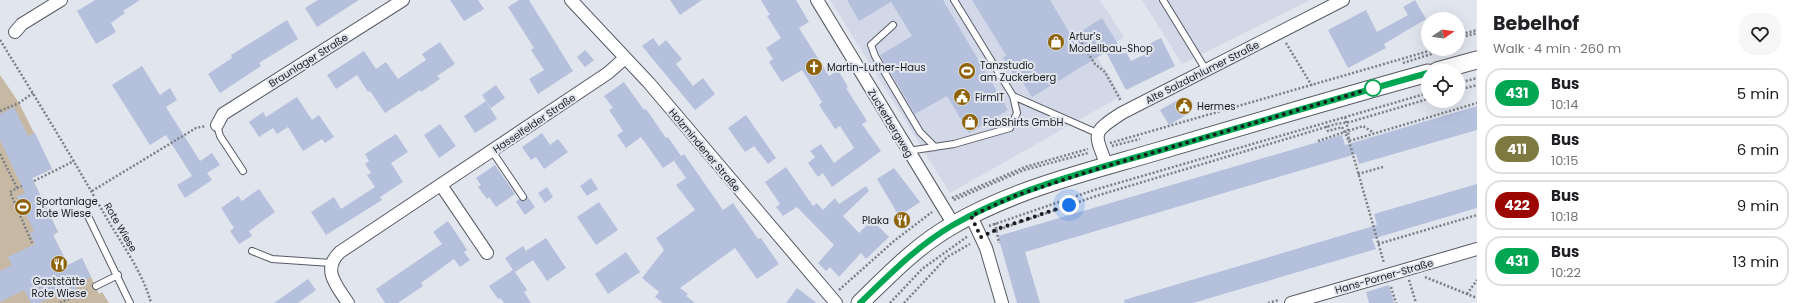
<!DOCTYPE html>
<meta charset="utf-8">
<style>
:root{--surface:#fff;--page:#f6f6f6;--text:#202124;--muted:#757577;--line:#e0e0e0}
body{margin:0;font-family:Poppins,sans-serif;background:var(--page);color:var(--text);height:100vh;display:flex;flex-direction:column;font-size:15px;white-space:nowrap}
*{box-sizing:border-box;margin:0}
p{font-size:13px;color:var(--muted)}
.icon{flex:none;width:22px;height:22px;fill:none;stroke:currentColor;stroke-width:2;stroke-linecap:round;stroke-linejoin:round}
.map{position:relative;flex:1;overflow:hidden}
.details{display:flex;flex-direction:column;background:var(--surface);width:320px}
.details>*{flex:none}
.badge{padding:0 8px;border-radius:13px;font-size:14px;line-height:26px}
.needle{width:26px;rotate:77deg}
.controls{position:absolute;left:1421px;top:12px;display:grid;gap:8px}
.controls a{display:grid;place-items:center;width:44px;height:44px;border-radius:50%;background:var(--surface);box-shadow:0 4px 16px #0002;font-size:20px}
.you{position:absolute;width:20px;height:20px;margin:-10px;border:3px solid #fff;border-radius:50%;background:#1a73e8;box-shadow:0 0 0 6px #1a73e833}
.map>.badge{position:absolute;translate:-50% -50%;box-shadow:0 0 0 2px #fff}
.round{display:grid;place-items:center;flex:none;width:42px;height:42px;border-radius:16px;background:var(--page)}
.overview{display:flex;align-items:center;justify-content:space-between;height:68px;padding:0 16px}
h1{font-size:19px;font-weight:700;line-height:30px}
ul{padding:0;list-style:none}
li{display:flex;align-items:center;gap:12px;height:50px;margin:0 8px 6px;padding:0 8px;border:2px solid var(--line);border-radius:16px}
li div{flex:1}
li b{display:block;font-size:15px}
li em{font-style:normal}
li .badge{min-width:44px;font-weight:700;text-align:center}
main{display:flex;flex:1;min-height:0}
.map>svg:first-child{display:block}
.built{fill:#d2d8e8}
.pitch{fill:#c7b8a3}
.building{fill:#b5c0dd}
.lines{fill:none;stroke-linecap:round;stroke-linejoin:round}
.service-casing{stroke:#585b64;stroke-width:8}
.minor-casing{stroke:#585b64;stroke-width:14}
.secondary-casing{stroke:#585b64;stroke-width:19}
.path{stroke:#7c7f85;stroke-width:2.5;stroke-dasharray:2 2;stroke-linecap:butt}
.service{stroke:#fff;stroke-width:6}
.minor{stroke:#fff;stroke-width:12}
.secondary{stroke:#fff;stroke-width:17}
.line-casing{stroke:#fff;stroke-width:9}
.line{stroke:#00a651;stroke-width:6}
.walk{stroke:#1a1c1f;stroke-width:4;stroke-dasharray:0 7.2}
.stop-dot{fill:#fff;stroke:#00a651;stroke-width:2}
.labels{text-anchor:middle;stroke-width:4;stroke-linejoin:round;paint-order:stroke}
.poi-label{font-size:10px;fill:#1a1c1f;stroke:#e1e5ee;text-anchor:start}
.street-label{font-size:10px;fill:#1a1c1f;stroke:#e1e5ee}
</style>
<main>
<div class="map">
<svg width="1477" height="303" viewBox="0 0 1477 303">
<rect width="100%" height="100%" fill="#e1e5ee"/>
<path class="built" d="M830 0H1100L1124 37 1096 55 1121 96 950 193Z
M1142 0H1311L1182 64Z"/>
<path class="pitch" d="M0 75 19 103 52 169 32 178 58 232 53 235 68 265 82 258 99 294 102 292 109 303H0Z"/>
<path class="building" d="M95 0H140L123 11 125 13 111 23 116 32 96 44 77 11Z
M318 0H359L317 27 305 8Z
M450 0H478L484 9 464 21Z
M519 0H529L573 71 538 94 529 79 544 70 531 50 534 48 508 7Z
M670 0H702L680 15Z
M761 0H796L809 22 799 28 829 76 838 70 848 87 846 88 867 121 862 124 881 151 832 187 823 173 818 177 808 163 815 157 810 151 821 144 834 163 854 148 840 126 835 129 819 105 822 102 802 70 782 82 769 62 773 59 766 48 781 38 767 16 770 15Z
M847 0H943L1008 110 969 133 947 96 915 114 880 55 912 36 891 2 859 21Z
M972 0H1050L1072 37 1102 18 1124 54 1126 52 1131 61 1152 51 1149 44 1161 38 1175 66 1126 90 1106 52 1032 97 1018 75 1015 77 1003 58 1006 55Z
M1415 0 1426 19 1384 44 1386 48 1348 68 1328 30 1366 10 1377 32 1408 15 1403 7Z
M287 20 298 39 259 63 261 66 220 93 208 74 232 58 231 55Z
M653 38 659 46 666 40 682 59 676 64 693 86 703 78 715 94 695 110 642 46Z
M440 42 455 64 437 76 440 79 421 92 420 90 385 113 370 91 368 92 357 75 336 89 327 75 364 51 376 69 386 62 398 79 426 60 422 54Z
M585 50 594 60 585 67 577 57Z
M142 66 160 95 170 88 177 100 166 107 200 161 212 153 220 165 207 173 212 180 185 198 177 185 192 176 166 135 150 145 112 85Z
M624 82 644 110 646 109 666 138 668 137 681 156 663 168 641 137 626 148 617 135 623 131 609 110 613 108 604 96Z
M496 85 505 98 491 108 482 95Z
M297 97 312 120 319 115 334 137 325 143 322 139 303 151 288 127 277 134 273 128 259 137 249 122 263 112 266 117Z
M1183 97 1191 112 1169 125 1160 110Z
M486 101 497 119 475 133 464 116Z
M1477 106V130L1359 164 1356 154 1025 252 1040 303H1017L998 236 1342 135 1345 145Z
M14 107 28 136 35 133 52 169 32 178 58 232 53 235 68 265 82 258 91 277 75 285 77 290 70 293 60 298 58 293 39 303H31L24 290 0 302V271L12 265 8 257 35 244 30 233 34 231 17 196 25 193 0 140V114Z
M746 115 776 158 768 164 754 146 745 152 728 128Z
M440 124 456 146 439 158 424 135Z
M542 133 550 145 558 139 568 152 544 169 536 157 531 160 522 147Z
M396 134 408 152 391 163 403 182 380 197 382 200 326 235 311 212 334 197 341 209 375 187 367 175 371 173 365 164 369 161 365 154Z
M684 154 723 210 733 203 758 239 761 238 779 264 757 279 735 248 680 288 688 294 686 296 695 303H663L655 297 659 292 642 278 664 250 656 238 695 210 676 185 686 178 674 161Z
M495 165 515 194 496 207 489 197 487 199 478 187 481 185 476 178Z
M786 167 813 206 817 203 823 210 835 198 839 204 866 186 869 191 843 216 859 233 872 220 889 237 866 259 861 253 839 277 830 267 826 271 818 263 834 245 797 207 783 216 776 207 780 204 765 182Z
M894 168 920 202 899 216 877 179Z
M591 178 598 189 587 196 580 186Z
M1477 184V208L1372 239 1376 249 1193 303H1124V300L1377 225 1374 214Z
M547 187 553 197 545 203 538 193Z
M259 189 275 212 249 231 252 236 239 244 230 231 234 228 221 208 238 196 242 201Z
M527 196 535 207 525 215 516 202 519 199 525 201Z
M599 202 618 230 596 245 577 217Z
M448 221 462 242 467 250 464 252 470 260 460 267 454 259 421 283 423 286 398 303H385L376 289 442 244 433 232Z
M546 238 566 268 547 281 533 260 515 272 527 290 524 292 531 303H504L500 298 498 299 489 286 513 270 505 258 523 246 526 251Z
M626 252 640 272 608 294 595 274Z
M308 279 316 290 298 303H274Z
M1389 285 1394 303H1369L1366 292Z
M797 288 817 303H786Z"/>
<g class="lines">
<g class="service-casing">
<path id="service" d="M954 0 1013 96
M1163 0 1206 70
M893 25 871 45 875 56 920 132 935 147
M217 125 220 136 243 171
M492 151 523 197
M908 151 954 144 1010 128 1017 113 1013 96 1097 133
M88 216 130 303
M252 251 272 259 331 263
M96 286 118 275"/>
</g>
<g class="minor-casing">
<path id="minor" d="M571 0 649 83 836 303
M817 0 954 225
M15 32 22 24 61 0
M217 125 223 114 403 0
M1107 166C1094 132 1091 133 1122 113L1343 0
M441 185 487 253
M971 216 986 248 1002 303
M348 303C337 286 321 270 340 252L608 73 625 58
M1291 303 1477 249"/>
</g>
<g class="secondary-casing">
<path id="secondary" d="M1437 71 1477 60
M860 303C890 274 916 246 953 225 1015 189 1087 172 1155 152 1246 125 1337 98 1428 73"/>
</g>
<path class="path" d="M1458 35 1477 30
M1077 36 1095 64 1105 72 1121 101
M1458 38 1477 33
M0 40C36 98 72 157 106 217 122 244 143 273 151 303
M1286 43 1312 86
M1403 63 1438 52 1441 49
M1458 83 1477 78
M1458 90 1477 85
M0 111 19 103 33 93
M1345 117 1348 130 1349 141 1384 263
M1326 126 1328 131 1342 127 1349 141 1477 103
M1318 141 1363 126 1374 133
M1110 143 1436 49
M1112 146 1140 139
M0 154 17 188 10 192 32 243
M1358 174 1383 167
M34 181 74 161
M17 188 22 186
M92 191 196 128 206 126
M952 198 1025 167 1088 149
M954 200 1024 170 1088 153
M995 223 999 243
M989 226 1094 190 1428 93
M992 232 1096 196 1336 124 1350 122 1428 99
M1378 244 1477 215
M1425 277 1477 298
M1409 280 1416 303
M1391 287 1396 303
M839 290 894 241 932 212
M70 293 72 298
M1467 294 1477 280
M60 303 88 290
M890 303 922 269 968 236
M904 303 947 257 970 244
M1268 303 1279 300"/>
<use href="#service" class="service"/>
<use href="#minor" class="minor"/>
<use href="#secondary" class="secondary"/>
</g>
<g class="lines">
<g class="line-casing">
<path id="line" d="M860 303C890 274 917 246 953 225 1015 189 1089 171 1158 151 1248 125 1338 98 1428 73"/>
</g>
<use href="#line" class="line"/>
<path class="walk" d="M1069 205 1000 228 981 237 971 216 1017 195 1097 169 1373 88"/>
</g>
<defs>
<g id="shop-disc" transform="scale(0.9)"><circle r="9.5" fill="#8e6309" stroke="#e1e5ee"/><path d="M-5-2.5h2.3a2.7 3.5 0 0 1 5.4 0H5L5.5 6h-11ZM-1.5-2.5h3a1.5 2.3 0 0 0-3 0Z" fill="#fff"/></g>
<g id="church-disc" transform="scale(0.9)"><circle r="9.5" fill="#8e6309" stroke="#e1e5ee"/><path d="M-1.2-6h2.4v3.5h3.3v2.4h-3.3V6h-2.4V-.1h-3.3v-2.4h3.3Z" fill="#fff"/></g>
<g id="stadium-disc" transform="scale(0.9)"><circle r="9.5" fill="#8e6309" stroke="#e1e5ee"/><path d="M0-5a6.5 5 0 1 0 0 10a6.5 5 0 1 0 0-10ZM-3.5-1.8h7v3.6h-7Z" fill="#fff"/></g>
<g id="civic-disc" transform="scale(0.9)"><circle r="9.5" fill="#8e6309" stroke="#e1e5ee"/><path d="M-.6-6.5H3V-4.5H.6V-3L4-1V1h2V6H-6V1h2V-1L-.6-3ZM-1.2 2.5V6h2.4V2.5Z" fill="#fff"/></g>
<g id="restaurant-disc" transform="scale(0.9)"><circle r="9.5" fill="#8e6309" stroke="#e1e5ee"/><path d="M-5-6h1v4h1v-4h1v4h1v-4h1v5L-1.5 .5V6h-2V.5L-5-1ZM5-6V6H3V1.5H1.5Q1.5-4 5-6Z" fill="#fff"/></g>
</defs>
<g fill-rule="evenodd">
<use href="#shop-disc" x="1056" y="42"/>
<use href="#church-disc" x="814" y="67"/>
<use href="#stadium-disc" x="967" y="71"/>
<use href="#civic-disc" x="962" y="97"/>
<use href="#civic-disc" x="1184" y="106"/>
<use href="#shop-disc" x="970" y="122"/>
<use href="#stadium-disc" x="23" y="207"/>
<use href="#restaurant-disc" x="902" y="220"/>
<use href="#restaurant-disc" x="59" y="264"/>
</g>
<circle class="stop-dot" cx="1373" cy="88" r="8"/>
<g class="labels">
<g class="poi-label">
<text x="1069" y="40">Artur’s<tspan x="1069" dy="12">Modellbau-Shop</tspan></text>
<text x="980" y="69">Tanzstudio<tspan x="980" dy="12">am Zuckerberg</tspan></text>
<text x="827" y="71">Martin-Luther-Haus</text>
<text x="975" y="101">FirmIT</text>
<text x="1197" y="110">Hermes</text>
<text x="983" y="126">FabShirts GmbH</text>
<text x="36" y="205">Sportanlage<tspan x="36" dy="12">Rote Wiese</tspan></text>
<text x="889" y="224" text-anchor="end">Plaka</text>
<text x="59" y="285" text-anchor="middle">Gaststätte<tspan x="59" dy="12">Rote Wiese</tspan></text>
</g>
<g class="street-label">
<text transform="translate(308 60) rotate(-32)" y="4">Braunlager Straße</text>
<text transform="translate(1202 72) rotate(-27)" y="4">Alte Salzdahlumer Straße</text>
<text transform="translate(534 123) rotate(-34)" y="4">Hasselfelder Straße</text>
<text transform="translate(891 123) rotate(59)" y="4">Zuckerbergweg</text>
<text transform="translate(705 150) rotate(50)" y="4">Holzmindener Straße</text>
<text transform="translate(121 227) rotate(60)" y="4">Rote Wiese</text>
<text transform="translate(1384 276) rotate(-16)" y="4">Hans-Porner-Straße</text>
</g>
</g>
</svg>
<div class="controls">
<a><svg class="needle" viewBox="-14 -14 28 28"><path d="M0-13l5 13h-10z" fill="#e53935"/><path d="M0 13l5-13h-10z" fill="#757577"/></svg></a>
<a><svg class="icon" aria-label="locate" viewBox="0 0 24 24"><circle cx="12" cy="12" r="6"/><path d="M12 2v4M12 18v4M2 12h4M18 12h4"/></svg></a>
</div>
<div class="you" style="left:1069px;top:205px"></div>
</div>
<section class="details">
<div class="overview"><div><h1>Bebelhof</h1><p>Walk · 4 min · 260 m</p></div><a class="round"><svg class="icon" aria-label="heart" viewBox="0 0 24 24"><path d="M12 20l-8-8c-3-5 5-10 8-4 3-6 11-1 8 4z"/></svg></a></div>
<ul>
<li><span class="badge" style="background:#00a651;color:#fff">431</span><div><b>Bus</b><p>10:14</p></div><em>5 min</em></li>
<li><span class="badge" style="background:#7e7940;color:#fff">411</span><div><b>Bus</b><p>10:15</p></div><em>6 min</em></li>
<li><span class="badge" style="background:#9b0600;color:#fff">422</span><div><b>Bus</b><p>10:18</p></div><em>9 min</em></li>
<li><span class="badge" style="background:#00a651;color:#fff">431</span><div><b>Bus</b><p>10:22</p></div><em>13 min</em></li>
</ul>
</section>
</main>
